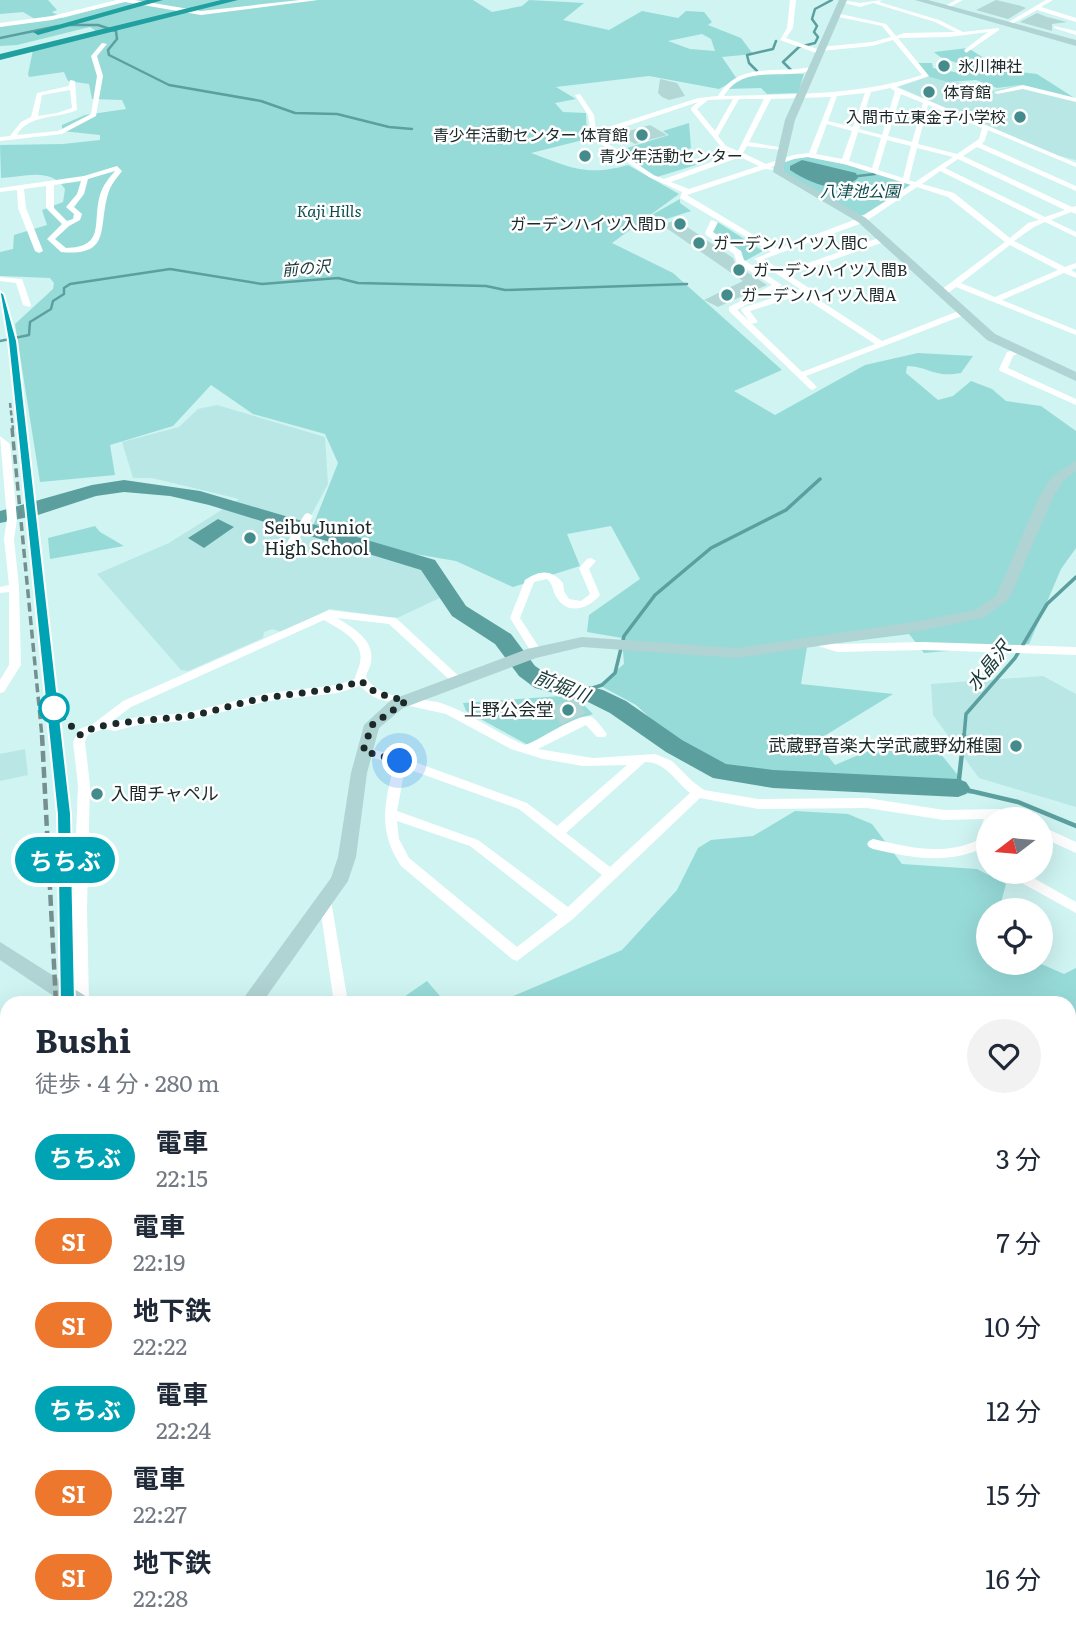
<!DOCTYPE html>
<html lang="ja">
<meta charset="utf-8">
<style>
:root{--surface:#fff;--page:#f2f2f3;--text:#1f2937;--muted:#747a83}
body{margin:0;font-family:Literata,"Noto Sans JP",serif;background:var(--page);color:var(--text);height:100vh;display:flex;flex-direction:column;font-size:26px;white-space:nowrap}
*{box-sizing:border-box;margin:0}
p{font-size:23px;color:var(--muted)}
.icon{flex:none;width:38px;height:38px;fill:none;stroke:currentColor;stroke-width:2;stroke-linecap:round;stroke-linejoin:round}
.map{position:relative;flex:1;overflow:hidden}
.details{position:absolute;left:0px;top:996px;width:1076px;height:639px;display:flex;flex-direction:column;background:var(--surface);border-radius:21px 21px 0 0;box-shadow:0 7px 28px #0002}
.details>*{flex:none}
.badge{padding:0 14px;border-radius:23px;font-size:24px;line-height:46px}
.needle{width:46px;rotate:254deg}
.controls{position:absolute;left:976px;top:807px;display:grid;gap:14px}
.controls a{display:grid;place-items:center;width:77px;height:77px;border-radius:50%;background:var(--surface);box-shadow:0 7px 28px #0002;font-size:35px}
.you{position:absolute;width:35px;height:35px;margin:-18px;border:5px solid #fff;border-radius:50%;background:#1a73e8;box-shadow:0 0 0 10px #1a73e833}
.map>.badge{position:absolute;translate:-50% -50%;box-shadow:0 0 0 4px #fff}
.round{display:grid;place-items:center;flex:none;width:74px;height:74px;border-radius:37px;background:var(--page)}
.summary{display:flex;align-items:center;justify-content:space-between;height:119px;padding:0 35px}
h1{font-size:33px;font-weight:700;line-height:52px}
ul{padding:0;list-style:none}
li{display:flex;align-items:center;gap:21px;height:84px;padding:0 35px}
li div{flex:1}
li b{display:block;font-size:26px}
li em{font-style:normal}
li .badge{min-width:77px;font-weight:700;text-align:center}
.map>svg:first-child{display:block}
.built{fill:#b9e7e6}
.green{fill:#97dbd9;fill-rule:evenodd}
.water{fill:#5ba09f}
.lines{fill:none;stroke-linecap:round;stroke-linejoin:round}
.stream-far3{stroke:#5ba09f;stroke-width:2.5}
.stream-far2{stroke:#5ba09f;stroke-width:3.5}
.stream-far1{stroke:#5ba09f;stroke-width:4.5}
.stream{stroke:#5ba09f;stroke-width:6}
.river{fill:#5ba09f;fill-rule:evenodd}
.building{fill:#b2d7d5}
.street{fill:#fff;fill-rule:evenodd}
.secondary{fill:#b0d3d3;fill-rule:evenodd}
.highway{fill:#20a09f;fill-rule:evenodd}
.rail-far3{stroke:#758f8e;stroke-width:2.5;stroke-dasharray:5 2.5;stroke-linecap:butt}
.rail-far2{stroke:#758f8e;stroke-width:3.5;stroke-dasharray:9 4.5;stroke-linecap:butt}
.rail-far1{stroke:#758f8e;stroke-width:4.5;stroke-dasharray:11 5;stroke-linecap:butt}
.rail{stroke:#758f8e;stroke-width:6;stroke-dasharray:14 7;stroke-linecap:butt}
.line{fill:#00a3b4;stroke:#fff;stroke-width:2}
.walk{stroke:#1b2929;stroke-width:7;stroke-dasharray:0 12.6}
.poi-dot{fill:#448c8b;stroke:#fff;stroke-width:2.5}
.stop-dot{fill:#fff;stroke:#00a3b4;stroke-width:3.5}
.labels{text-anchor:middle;stroke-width:5;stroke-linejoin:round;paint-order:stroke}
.far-poi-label{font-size:16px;fill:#1b2929;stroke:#fff;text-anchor:start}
.far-park-label{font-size:16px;font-style:italic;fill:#0c4c4c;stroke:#fff}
.far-water-label{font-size:16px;font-style:italic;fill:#173a39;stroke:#fff}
.poi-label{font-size:18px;fill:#1b2929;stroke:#fff;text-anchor:start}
.water-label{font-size:19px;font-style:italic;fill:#173a39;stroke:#fff}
</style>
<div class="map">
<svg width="1076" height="1633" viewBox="0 0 1076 1633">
<rect width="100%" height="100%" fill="#cff4f2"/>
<path class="built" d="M930 76 994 90 1019 85 1076 101V160L1051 154 898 87Z
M217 405 325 437 328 484 302 532 425 566 433 574 444 596 397 618 330 609 282 632 272 629 264 632 263 638 188 671 181 670 97 574 169 543 239 499 152 478H133L122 442 179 427 198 409Z
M1043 676 1076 694V807L979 778 933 715 931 684Z
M25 749 28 775 0 781V754Z"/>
<path class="green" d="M0 0H48L57 10 52 12 63 18 129 0H473L492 12 522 6 529 0 584 3 563 20 609 30 642 11 678 18 686 11 704 12 712 22 708 25 741 38 753 54 722 57 737 79 719 89 649 76 556 87 576 99 555 103 563 112 586 113 587 139 531 153C570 167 586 177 628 165L679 194 612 243 673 273 782 370 734 391 775 415 865 365 918 353 973 356 961 373C933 378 931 367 907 366L906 373 938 400 953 396 971 381 992 389 1006 401 1041 406 1076 431V548L1061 569 1029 644 924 653 909 634 807 647 801 684 893 694 816 741 835 765 882 745 940 753 973 794 773 785 688 753 636 705 599 685 624 664 622 638 587 632 589 615 640 579 611 526 567 534 580 566 513 587 456 561 309 536 338 463 325 434 253 414 211 385 173 426 110 445 115 475 40 482 15 324 53 289 54 283 50 278 0 276V252L13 249 14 235 47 225 42 210 63 202 65 189C50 167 25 177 1 178L0 145 63 144 100 140V135L62 131V125L85 115 126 109 122 100 92 99 89 84 68 81 64 72 29 77 28 74 33 50 100 34 90 27 17 45 0 46V27L35 19 23 12 0 14ZM702 34 711 39 715 51 690 49 668 41Z
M968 48 1003 70 1037 74 1076 99 1019 85 997 88 976 80 948 82 927 76 916 63H932L933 68 965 74 971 71C960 59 946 64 934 52Z
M762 73 804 74 798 93 767 94 761 88 725 89 745 75Z
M689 123 691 148 679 152 696 165 657 177 617 151 669 135 663 131Z
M803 156 858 167 911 184 867 215H857L783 172 784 162Z
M680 199V203L691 211 654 223 648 217Z
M716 221 763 251 745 261 709 233Z
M95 526 100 532 124 546 50 559 48 538Z
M574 695 593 714 563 725 541 744 528 745 466 711 463 703Z
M795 811 848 814 872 824 902 864 977 869 1006 884 999 910H989V962L1039 963 1064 974 1076 968V1633H859L861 1628H1069V1003H497L622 950 677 890 698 848 711 840 753 836Z
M427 981 446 1003H398V1001Z"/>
<path class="water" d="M802 160 856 173 858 178C838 196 810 183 790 170V166Z
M218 519 234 527 204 548 188 538Z"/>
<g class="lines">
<path class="stream-far3" d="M70 25H98L116 31 117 39 108 50 109 55 169 85 261 101 295 113 337 114 389 127 412 129
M0 38 58 26
M757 71 749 63 747 55 773 49 776 41
M792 71 783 62 799 47 815 43 818 37 814 32 817 26 812 19 815 9 832 0
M858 176 875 174
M0 341 29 335 30 322 51 309 53 301 64 294V288L70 284 170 269 262 284 338 278 358 283 486 286 505 290 687 284"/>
<path class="stream-far2" d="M577 693 602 685 615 673 624 636 655 595 711 548 786 510 820 479
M964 737 966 714 1015 658 1047 604 1076 577"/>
<path class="stream-far1" d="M964 735 958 788 1018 802 1076 826"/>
<path class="stream" d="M694 1628 715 1633"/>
<path class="river" d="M124 480 200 491 435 560 466 606 511 634 535 666 550 676 603 690 626 701 682 740 726 764 773 770 958 779 966 782 970 788 966 794 958 797 773 788 713 778 666 752 610 713 588 702 535 688 519 676 495 644 452 616 421 570 209 505 170 496 124 492 96 496 38 515 0 523V511L92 485Z"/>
</g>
<path class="building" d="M996 0 1021 6 1026 8 1008 19 976 10Z
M1037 13 1047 17 1067 22 1052 24V31L1020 22Z
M660 79 677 83 685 96 669 100 662 97 658 93Z
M650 125 667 135 635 144 618 134Z
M677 220 733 258 736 265 767 285 718 307 704 300 743 281 662 225Z
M574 698 586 713 561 724 550 708Z"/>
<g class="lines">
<path class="street" d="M117 0H135L201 11 300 0H318L201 15 125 2 52 20 0 27V23L52 16Z
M790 0H796L793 28 786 38 817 49 820 47 872 42 891 37 882 26 834 16 836 13 886 24 896 36 904 33 955 32 935 22 873 3 860 7 841 2V0L860 3 882 0 879 2 939 20 963 32 999 28V30L966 53 964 50 988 32 949 37 898 38 929 76 896 87 1076 163V167L988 130 985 140 982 144 1076 186V191L977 147 963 156 1072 207 1076 206V214L1071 212 1051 220 1076 232V237L1045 222 1034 227 1014 241 1065 267 1076 263V268L1071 270 1076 273V278L1064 273 1002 300 1076 330V335L956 287 947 294H941V290L1005 242 948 197 917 187 865 222 764 259 783 272 881 237H887V241L789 275 809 288 810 290 807 292 882 341 961 310H967V314L806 376 817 387 813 390 810 389 729 311V307L772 285 737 263 734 254 706 235 705 233 711 220 718 222 713 232 741 251 744 260 782 285 737 310 749 321 741 310 742 308 800 289 754 259 771 252 680 198 682 192 649 177 592 138 588 115 575 95 580 94 594 115 596 131 698 98 718 96C739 61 777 74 811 67L814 69C785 82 744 62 724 96 790 94 857 96 922 75L893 40 872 46 821 51 822 52 819 54 780 40 787 28ZM890 88 895 91 882 135 859 129 871 92ZM865 93 853 127 828 121 837 96ZM901 94 923 103 912 142 888 136ZM831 97 809 153 793 155 766 164 743 153 747 146 781 150 784 148 749 142 771 99ZM733 99 715 131 697 109 708 100ZM739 99H764L738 151 726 146 718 136ZM698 102 691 108V110L722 148 734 154 664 179 653 175 597 136ZM928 105 982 128 979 139 957 154 918 144ZM827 124 852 131 842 159 816 154ZM858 132 881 138 872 168 849 161ZM887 140 911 146 903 178 878 170ZM917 148 953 157 915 182 909 180ZM740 157 759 166 689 189 671 182ZM808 157 844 164 911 185 859 218 777 249 687 195 765 169 773 170 774 169 771 167 794 159ZM958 159 1065 210 1045 217 945 168ZM940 171 1039 220 1028 223 1010 238 954 193 922 184ZM1010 245 1058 270 995 297 961 283ZM800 295 875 344 802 372 752 324 758 322 750 311Z
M956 0H963L948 8 943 7Z
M1046 0H1053L1041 7 1076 18V22L1037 10 1010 25 1005 24Z
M1054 26 1076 31V35L1054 28Z
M102 43 107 44 97 56 103 76 96 116 62 134 0 141V137L10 136 21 122 31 117 37 93 69 86 70 80 75 81 77 110C58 119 28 114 17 135L58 131 91 114 97 76 91 56ZM70 90 72 108 57 113 38 116 42 95Z
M1023 85 1076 98V102L1023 89 997 94 994 92Z
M117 166 122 171C116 179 111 184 108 194 98 227 112 257 61 252L47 239 62 224 46 208V186L24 189 26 208 43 251 39 253 35 251 18 208 17 190 0 192V188L84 176ZM115 171C109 178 103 185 100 195 92 223 106 247 66 248L55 239 69 226 80 220 82 214 74 207 84 194 88 179ZM81 181 77 194 66 207 74 214 73 219 67 221 54 208V185Z
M0 277 22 279 31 305 30 307 23 305 16 283 0 281Z
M1017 349 1021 352 1013 356 1008 368 1076 399V405L1000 371 999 369 1007 352Z
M0 436 10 444 17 519 14 539 19 587 21 665 4 692 0 693V680L9 665V592L0 593V587L9 585 4 539 7 519Z
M308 513 313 516 296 544 295 546H287L286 544 305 514Z
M591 558 596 561 589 569 600 595C590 608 568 616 557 598 552 591 554 585 547 579L534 582 520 618 542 652 537 656 533 655 510 618 525 580C540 570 551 569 563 583L564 591 569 599 581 601 590 594 579 568 587 559Z
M329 610 396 618 463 680 461 683H453L389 624 337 618C352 627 375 640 371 661 371 666 367 672 366 677 381 702 416 696 441 703 471 713 496 733 525 745 539 741 580 711 592 717 597 720 603 729 607 734L605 737H597L586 725 538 749 593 758 655 754 672 761 692 781 704 790 758 799 867 798 944 810 1000 809 1019 816 1021 819H989V840L985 847C948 865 912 858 873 849L869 847 867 844 869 841 873 839C907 847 942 856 976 841L984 819 944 820 867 808 758 809 700 798 573 919 517 961 512 959 401 866C377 830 385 803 394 764L360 754 358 751 360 748 364 747 404 758 527 803 557 826 627 765 583 766 543 759 511 749 446 714 378 699 369 694 360 686 338 693 269 701 185 721 138 725 115 731 103 729 88 735 85 742 90 785 87 908 89 1003H75L73 908 78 785 73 742 79 729 93 724 123 701ZM324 620C339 629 365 641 360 662 359 669 356 672 355 679L337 685 269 693 185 713 138 717 111 722 131 707ZM645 762C666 762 675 781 690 793L610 867 566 833ZM405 768 519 809 602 875 568 907 478 840 397 811ZM397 821 470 846 558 915 517 947 409 858 399 839Z
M818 638 838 644 923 642 1076 647V655L923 650 838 652 814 645 813 642 814 639Z
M1041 826 1076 842V853L1041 837Z
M1007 872H1023L1076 902V913L1009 876Z
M325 895 330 896 331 900 348 1003H334L319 900 320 896Z
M0 1027 5 1029 7 1033V1053L2 1051 0 1047Z
M7 1241V1259L0 1262V1244Z
M136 1628H157L155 1633H134Z
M419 1628H445L443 1633H417Z
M618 1628H636L638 1633H620Z"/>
<path class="secondary" d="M839 0H847L795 120 783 171 866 218 995 334 1076 372V381L987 340 858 222 773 172 785 120Z
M915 0H928L1076 40V46Z
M1076 461V471L1064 480 1054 495 1009 599 983 618 914 632 737 658 582 647 536 658 403 708 379 728 367 773 356 857 348 881 262 1003H240L331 878 338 857 351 773 364 725 391 700 527 649 582 637 737 648 914 622 974 610 996 596 1040 495 1052 477Z
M0 942 87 997 90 1003H64L0 960Z
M391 1628H418L421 1633H393Z"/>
<path class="highway" d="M147 0H163L38 35 33 32Z
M221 0H238L0 60V54Z"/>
<path class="rail-far3" d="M0 294 12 341 22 429
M10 403 13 429"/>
<path class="rail-far2" d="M12 428 42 737
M22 428 56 737"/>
<path class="rail-far1" d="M42 735 56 1003
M55 735 64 814 68 1003"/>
<path class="rail" d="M51 1628V1633
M38 1633 39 1628"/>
</g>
<path class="line" d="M0 291 4 294 17 341 71 814 75 1003 68 1009 60 1003 57 814 8 341 0 294Z"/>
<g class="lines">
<path class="walk" d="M54 708 80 735C95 721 163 720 188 716 215 712 240 702 266 698 299 692 330 692 361 681L376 693 406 701 372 725 363 751 400 761"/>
</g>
<g class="poi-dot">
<circle cx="944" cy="66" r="7"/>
<circle cx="929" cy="92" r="7"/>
<circle cx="1020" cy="117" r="7"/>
<circle cx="642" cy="135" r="7"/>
<circle cx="585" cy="156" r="7"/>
<circle cx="680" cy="224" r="7"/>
<circle cx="699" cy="243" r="7"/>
<circle cx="739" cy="270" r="7"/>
<circle cx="727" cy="295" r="7"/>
<circle cx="250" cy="538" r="7"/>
<circle cx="568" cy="710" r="7"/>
<circle cx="1016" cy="746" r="7"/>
<circle cx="97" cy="794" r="7"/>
</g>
<circle class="stop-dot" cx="54" cy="708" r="14"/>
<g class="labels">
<g class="far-poi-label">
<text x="958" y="72">氷川神社</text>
<text x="943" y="98">体育館</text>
<text x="1006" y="123" text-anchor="end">入間市立東金子小学校</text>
<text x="628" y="141" text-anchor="end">青少年活動センター 体育館</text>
<text x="599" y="162">青少年活動センター</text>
<text x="666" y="230" text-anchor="end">ガーデンハイツ入間D</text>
<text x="713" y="249">ガーデンハイツ入間C</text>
<text x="753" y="276">ガーデンハイツ入間B</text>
<text x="741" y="301">ガーデンハイツ入間A</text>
</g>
<g class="far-park-label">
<text x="860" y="197">八津池公園</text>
<text x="329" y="217">Kaji Hills</text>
</g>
<g class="far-water-label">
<text transform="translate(306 268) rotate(-5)" y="6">前の沢</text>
</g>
<g class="poi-label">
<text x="264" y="534">Seibu Juniot<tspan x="264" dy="21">High School</tspan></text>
<text x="554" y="716" text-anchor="end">上野公会堂</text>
<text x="1002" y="752" text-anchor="end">武蔵野音楽大学武蔵野幼稚園</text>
<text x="111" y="800">入間チャペル</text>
</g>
<g class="water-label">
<text transform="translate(988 666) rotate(-51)" y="7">水晶沢</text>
<text transform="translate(562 686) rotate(22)" y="7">前堀川</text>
</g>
</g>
</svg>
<div class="controls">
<a><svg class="needle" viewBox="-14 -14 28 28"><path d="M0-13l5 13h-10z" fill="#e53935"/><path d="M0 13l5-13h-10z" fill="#747a83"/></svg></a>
<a><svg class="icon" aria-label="locate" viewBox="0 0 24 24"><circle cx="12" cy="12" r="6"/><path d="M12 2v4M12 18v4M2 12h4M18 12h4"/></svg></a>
</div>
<div class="you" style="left:400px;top:761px"></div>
<b class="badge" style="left:65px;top:860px;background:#00a3b4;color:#fff">ちちぶ</b>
<section class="details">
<div class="summary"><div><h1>Bushi</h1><p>徒歩 · 4 分 · 280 m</p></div><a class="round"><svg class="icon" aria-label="heart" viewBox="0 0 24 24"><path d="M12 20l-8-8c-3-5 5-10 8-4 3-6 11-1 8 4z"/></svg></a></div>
<ul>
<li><span class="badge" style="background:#00a3b4;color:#fff">ちちぶ</span><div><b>電車</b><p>22:15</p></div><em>3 分</em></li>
<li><span class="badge" style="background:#ed772d;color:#fff">SI</span><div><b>電車</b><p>22:19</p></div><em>7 分</em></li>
<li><span class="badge" style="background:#ed772d;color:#fff">SI</span><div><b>地下鉄</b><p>22:22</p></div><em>10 分</em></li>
<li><span class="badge" style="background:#00a3b4;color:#fff">ちちぶ</span><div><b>電車</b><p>22:24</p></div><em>12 分</em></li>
<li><span class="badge" style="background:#ed772d;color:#fff">SI</span><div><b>電車</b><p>22:27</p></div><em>15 分</em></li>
<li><span class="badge" style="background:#ed772d;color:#fff">SI</span><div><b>地下鉄</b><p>22:28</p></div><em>16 分</em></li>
</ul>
</section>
</div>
